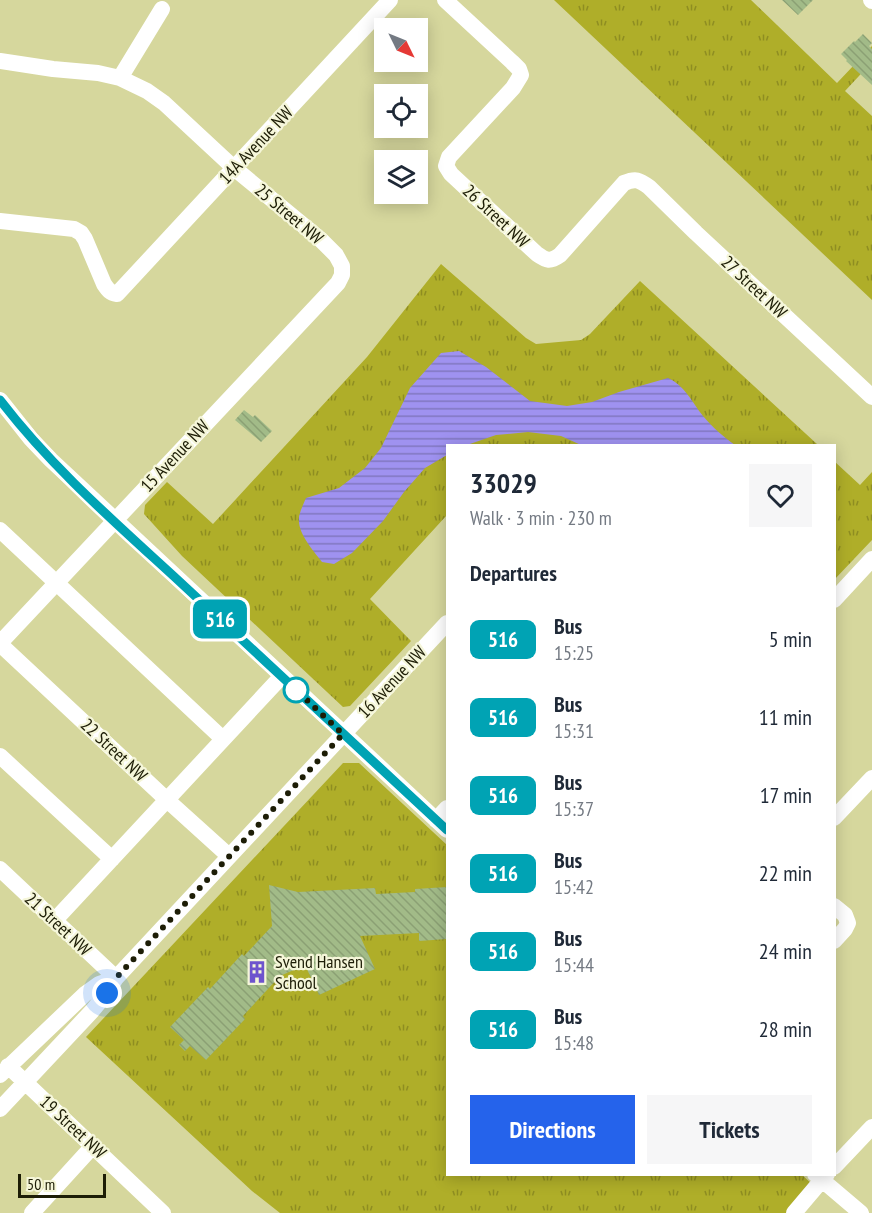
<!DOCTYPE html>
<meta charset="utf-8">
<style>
:root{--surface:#fff;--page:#f6f6f7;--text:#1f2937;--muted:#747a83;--accent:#2563eb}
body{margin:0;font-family:"PT Sans Narrow",sans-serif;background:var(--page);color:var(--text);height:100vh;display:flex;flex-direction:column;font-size:22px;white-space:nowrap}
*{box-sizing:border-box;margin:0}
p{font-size:20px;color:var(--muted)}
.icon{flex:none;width:33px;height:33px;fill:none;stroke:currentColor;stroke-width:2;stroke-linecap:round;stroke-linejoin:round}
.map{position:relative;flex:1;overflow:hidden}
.details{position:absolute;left:446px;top:444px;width:390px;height:732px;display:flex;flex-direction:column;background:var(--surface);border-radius:0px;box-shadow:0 3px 15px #0003}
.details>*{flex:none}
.badge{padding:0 12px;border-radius:9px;font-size:21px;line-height:39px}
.needle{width:39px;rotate:133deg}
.buttons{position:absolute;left:374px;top:18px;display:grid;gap:12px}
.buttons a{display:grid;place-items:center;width:54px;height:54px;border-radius:0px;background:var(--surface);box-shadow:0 3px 15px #0003;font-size:30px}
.scale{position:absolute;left:18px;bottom:15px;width:88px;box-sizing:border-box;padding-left:6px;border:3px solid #1d1d06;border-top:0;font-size:16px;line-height:21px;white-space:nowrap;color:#1d1d06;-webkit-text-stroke:4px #f5f6d9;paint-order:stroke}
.you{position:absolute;width:30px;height:30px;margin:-15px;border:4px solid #fff;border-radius:50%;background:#1a73e8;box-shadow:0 0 0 9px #1a73e833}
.map>.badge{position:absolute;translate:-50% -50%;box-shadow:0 0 0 3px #fff}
h2{padding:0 24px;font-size:22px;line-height:54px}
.round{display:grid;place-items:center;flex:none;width:63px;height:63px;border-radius:0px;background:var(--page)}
.summary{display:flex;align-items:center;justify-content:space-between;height:102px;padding:0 24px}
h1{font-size:28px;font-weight:800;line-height:45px}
.button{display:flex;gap:12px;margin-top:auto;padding:12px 24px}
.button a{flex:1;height:69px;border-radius:0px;background:var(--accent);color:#fff;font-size:24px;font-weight:800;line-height:69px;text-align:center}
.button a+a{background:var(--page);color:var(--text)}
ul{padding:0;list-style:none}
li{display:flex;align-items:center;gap:18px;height:78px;padding:0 24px}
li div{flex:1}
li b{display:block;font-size:22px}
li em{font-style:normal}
li .badge{min-width:66px;font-weight:700;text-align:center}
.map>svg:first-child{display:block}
.park{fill:url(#park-tufts)}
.water{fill:url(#water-rules)}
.building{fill:url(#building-back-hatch)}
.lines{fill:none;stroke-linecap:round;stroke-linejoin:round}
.minor{stroke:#fff;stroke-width:16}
.line-casing{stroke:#fff;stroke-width:14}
.line{stroke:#00a3b4;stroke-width:9}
.walk{stroke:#1d1d06;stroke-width:6;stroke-dasharray:0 10.8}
.stop-dot{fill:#fff;stroke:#00a3b4;stroke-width:3}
.labels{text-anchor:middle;stroke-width:4.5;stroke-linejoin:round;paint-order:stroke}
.street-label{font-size:18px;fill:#1d1d06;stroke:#f5f6d9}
.poi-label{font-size:18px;fill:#1d1d06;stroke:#f5f6d9;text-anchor:start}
</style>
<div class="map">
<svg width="872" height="1213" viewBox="0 0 872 1213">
<defs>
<pattern id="park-tufts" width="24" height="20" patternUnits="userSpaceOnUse" patternTransform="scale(1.5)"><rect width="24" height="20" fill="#afae29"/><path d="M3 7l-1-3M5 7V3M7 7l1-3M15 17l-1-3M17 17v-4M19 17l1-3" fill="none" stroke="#8e8d21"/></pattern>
<pattern id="water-rules" width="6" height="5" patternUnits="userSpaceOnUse" patternTransform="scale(1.5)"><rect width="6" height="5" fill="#9f92f0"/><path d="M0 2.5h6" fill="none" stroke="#8177c0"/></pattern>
<pattern id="building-back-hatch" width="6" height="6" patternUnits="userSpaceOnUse" patternTransform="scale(1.5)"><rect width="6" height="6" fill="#a2bb88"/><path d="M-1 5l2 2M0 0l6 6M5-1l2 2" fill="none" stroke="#8ba074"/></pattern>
</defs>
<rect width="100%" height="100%" fill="#d6d79d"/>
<path class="park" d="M554 0H751L837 83 872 46V62L845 91 872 116V300Z
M441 264 526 338 536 344 581 340 590 334 640 281 818 445 447 446V515L370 599 411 641 350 706 343 707 182 556 144 514 145 505 167 482 213 524 367 357Z
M834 461 860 485 872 472V540L834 580Z
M343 763H359L447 845V1174H801L813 1185 787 1213H280L252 1191 86 1037Z"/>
<path class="water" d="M459 351 486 367 530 401 567 406 592 402 619 392 668 378C685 386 692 402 703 416 712 427 724 437 735 445H581L561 436 528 432 496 435 467 445 447 446V455L425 468 404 492 383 521 352 553 334 564 322 562C313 550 297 533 299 517 300 511 304 503 306 498L339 488 365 468 381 448 410 388 441 353Z"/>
<path class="building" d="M782 0H813L798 15Z
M863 34 872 43 869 46 872 49V85L846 61 847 60 841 54 854 41 855 42Z
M244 410 253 417 255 415 272 431 261 442 235 420Z
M269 885 298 892 375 888 376 894 415 892V889L447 887V939L419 941V933L360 936 375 969 319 995 305 965 280 976 243 1016 245 1019 206 1060 190 1046 185 1051 179 1045 184 1040 170 1027 208 987 210 989 242 954 244 956 272 926Z"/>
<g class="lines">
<path class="minor" d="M445 0 512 62 519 69 521 75 513 88 449 157 446 166 451 174 537 254C547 261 550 262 560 255L624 183C636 178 639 180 649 187L696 233 872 397
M871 0 872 1
M0 61 53 69 98 73 120 78 147 91 164 103 234 168 321 240 336 255 342 266V275L338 283 0 643
M120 78 162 9
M0 221 74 229 81 233 85 239 104 284C108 290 110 293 117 294L390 0
M0 400 31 439 51 460 447 830
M0 530 223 739
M834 600 872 559
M0 644 167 800 229 856
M0 756 112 859
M834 818 872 778
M436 820 447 808
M0 869 116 978
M834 906 845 915 848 923 845 929 834 941
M55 920 282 676
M8 1066 163 1213
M0 1075 85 994 99 984 116 978
M0 1109 92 1011 107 993 116 978 447 623
M834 1167 872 1127
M815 1174 861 1213
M32 1213 93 1146
M794 1213 827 1174"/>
</g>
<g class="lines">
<g class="line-casing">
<path id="line" d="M0 400C52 468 117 524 180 582 269 664 358 747 447 830"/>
</g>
<use href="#line" class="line"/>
<path class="walk" d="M107 993 116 978 343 734 296 690"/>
</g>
<defs>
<g id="building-bare" transform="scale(1.8)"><path d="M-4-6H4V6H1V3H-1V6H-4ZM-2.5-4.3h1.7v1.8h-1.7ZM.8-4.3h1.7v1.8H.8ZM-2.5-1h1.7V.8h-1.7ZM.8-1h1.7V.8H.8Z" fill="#6e53cd" stroke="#f5f6d9" stroke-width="2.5" paint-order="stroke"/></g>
</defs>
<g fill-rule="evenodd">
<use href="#building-bare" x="257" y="972"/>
</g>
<circle class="stop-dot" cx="296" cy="690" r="12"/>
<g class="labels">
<g class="street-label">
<text transform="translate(256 145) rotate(-47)" y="6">14A Avenue NW</text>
<text transform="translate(289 214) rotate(40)" y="6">25 Street NW</text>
<text transform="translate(496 216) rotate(43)" y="6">26 Street NW</text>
<text transform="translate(754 287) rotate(43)" y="6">27 Street NW</text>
<text transform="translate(175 456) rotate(-47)" y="6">15 Avenue NW</text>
<text transform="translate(392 682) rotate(-47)" y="6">16 Avenue NW</text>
<text transform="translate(114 750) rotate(43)" y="6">22 Street NW</text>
<text transform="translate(58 924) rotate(43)" y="6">21 Street NW</text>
<text transform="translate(73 1127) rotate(43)" y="6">19 Street NW</text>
</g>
<g class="poi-label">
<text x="275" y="968">Svend Hansen<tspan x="275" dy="21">School</tspan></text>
</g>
</g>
</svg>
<div class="buttons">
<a><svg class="needle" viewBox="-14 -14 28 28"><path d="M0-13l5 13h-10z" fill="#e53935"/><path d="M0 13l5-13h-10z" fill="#747a83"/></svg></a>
<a><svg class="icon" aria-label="locate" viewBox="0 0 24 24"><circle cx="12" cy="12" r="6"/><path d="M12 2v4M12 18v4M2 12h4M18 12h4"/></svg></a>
<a><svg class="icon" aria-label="layers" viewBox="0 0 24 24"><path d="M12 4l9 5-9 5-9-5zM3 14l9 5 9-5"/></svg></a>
</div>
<div class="scale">50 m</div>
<div class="you" style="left:107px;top:993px"></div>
<b class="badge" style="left:220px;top:619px;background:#00a3b4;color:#fff">516</b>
<section class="details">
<div class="summary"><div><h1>33029</h1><p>Walk · 3 min · 230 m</p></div><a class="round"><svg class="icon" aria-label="heart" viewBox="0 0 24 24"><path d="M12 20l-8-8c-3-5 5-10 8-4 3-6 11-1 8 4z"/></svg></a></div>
<h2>Departures</h2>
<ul>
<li><span class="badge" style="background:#00a3b4;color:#fff">516</span><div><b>Bus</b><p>15:25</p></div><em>5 min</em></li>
<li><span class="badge" style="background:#00a3b4;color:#fff">516</span><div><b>Bus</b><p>15:31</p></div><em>11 min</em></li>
<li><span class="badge" style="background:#00a3b4;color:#fff">516</span><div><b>Bus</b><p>15:37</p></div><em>17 min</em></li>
<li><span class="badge" style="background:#00a3b4;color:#fff">516</span><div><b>Bus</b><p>15:42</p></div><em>22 min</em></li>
<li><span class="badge" style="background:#00a3b4;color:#fff">516</span><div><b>Bus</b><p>15:44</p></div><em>24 min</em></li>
<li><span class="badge" style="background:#00a3b4;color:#fff">516</span><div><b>Bus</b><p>15:48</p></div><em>28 min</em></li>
</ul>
<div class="button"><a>Directions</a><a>Tickets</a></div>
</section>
</div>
